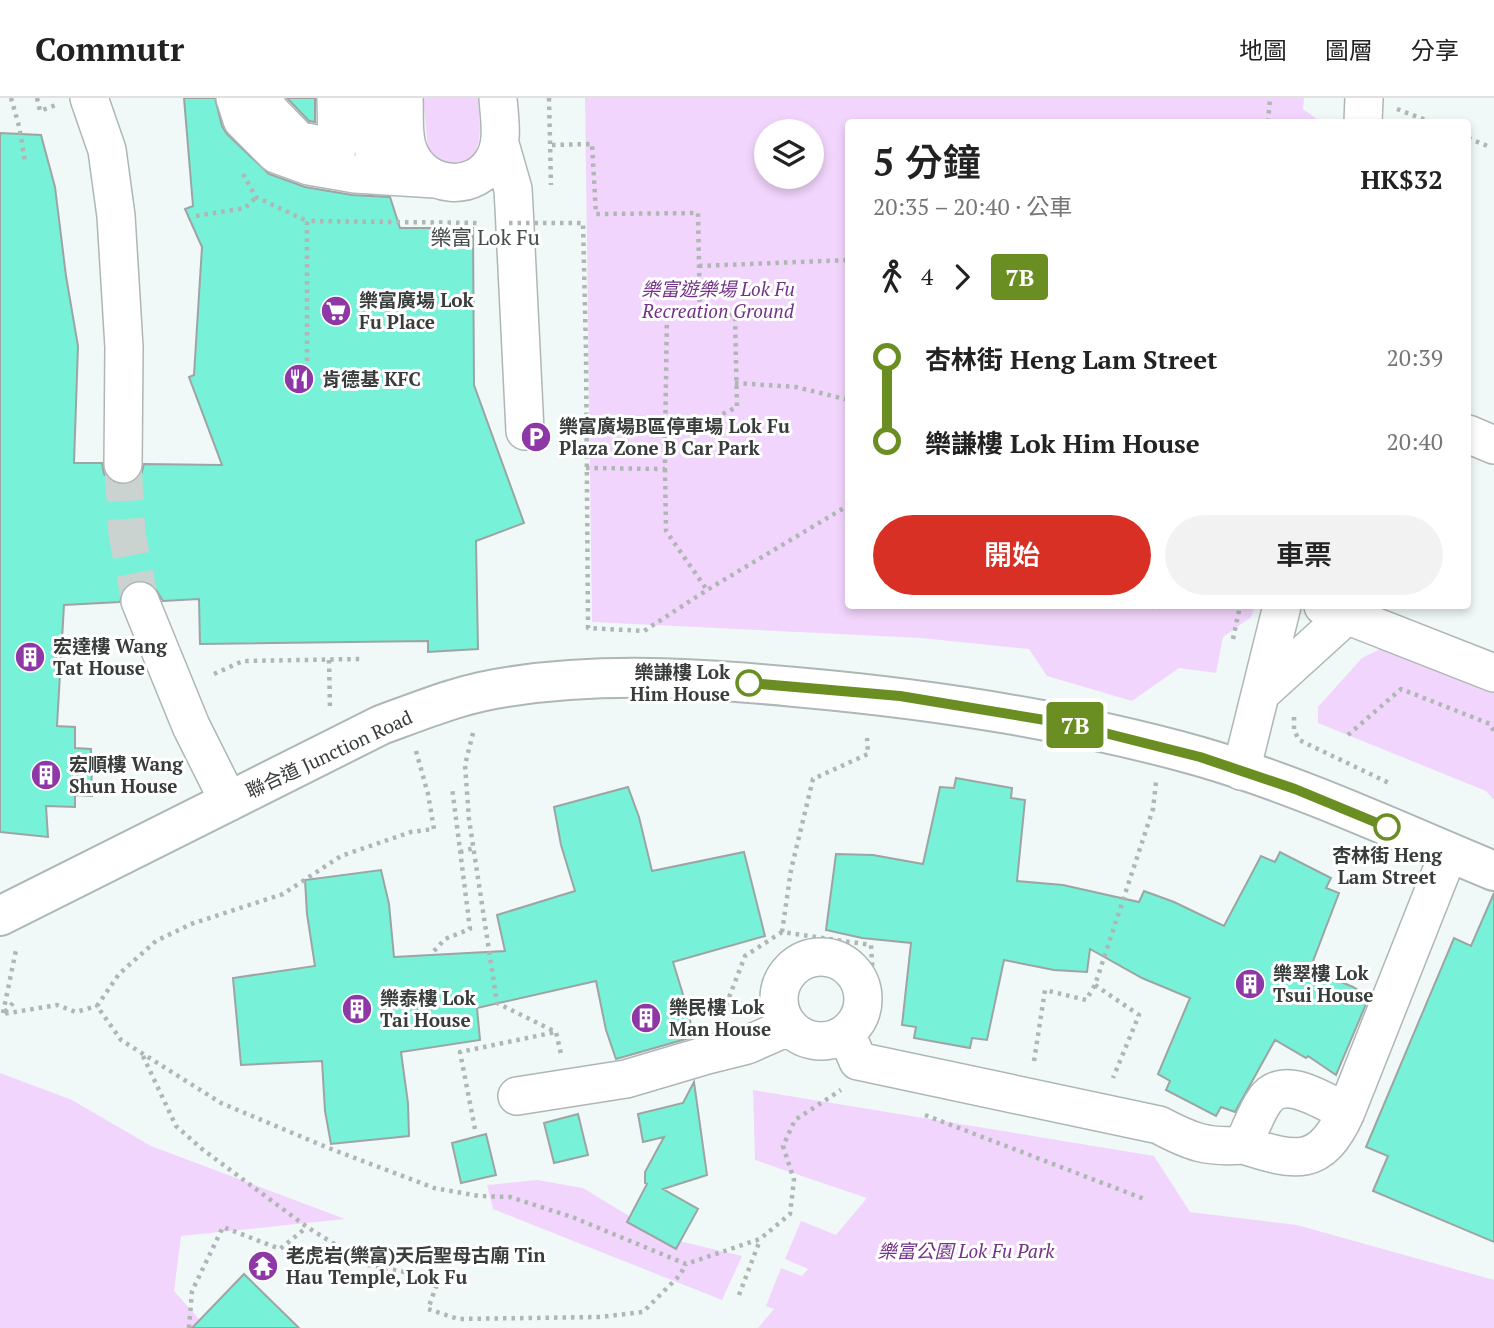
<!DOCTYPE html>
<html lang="zh-TW">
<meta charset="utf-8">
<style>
:root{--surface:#fff;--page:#f2f2f2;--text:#222;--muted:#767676;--line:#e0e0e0;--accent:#d93025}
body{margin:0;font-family:"PT Serif","Noto Sans TC",serif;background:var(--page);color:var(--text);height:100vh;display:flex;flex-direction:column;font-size:26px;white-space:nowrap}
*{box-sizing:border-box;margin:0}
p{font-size:23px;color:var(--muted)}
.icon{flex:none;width:38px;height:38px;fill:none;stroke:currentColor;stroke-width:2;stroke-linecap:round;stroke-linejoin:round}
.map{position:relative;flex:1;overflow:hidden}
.sheet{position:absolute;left:845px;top:21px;width:626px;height:490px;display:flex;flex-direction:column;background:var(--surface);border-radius:7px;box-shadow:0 4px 10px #0003}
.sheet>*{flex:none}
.badge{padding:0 14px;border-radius:5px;font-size:24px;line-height:46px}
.fabs{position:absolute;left:754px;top:21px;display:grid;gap:14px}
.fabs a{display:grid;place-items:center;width:70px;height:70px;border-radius:50%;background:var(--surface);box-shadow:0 4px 10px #0003;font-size:35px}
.map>.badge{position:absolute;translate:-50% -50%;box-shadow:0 0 0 4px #fff}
.legs{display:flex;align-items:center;gap:10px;height:77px;padding:0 28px;font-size:23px}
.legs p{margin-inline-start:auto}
.head{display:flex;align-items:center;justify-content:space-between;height:119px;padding:0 28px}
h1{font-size:38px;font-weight:600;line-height:52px}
.button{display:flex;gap:14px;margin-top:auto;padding:14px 28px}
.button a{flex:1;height:80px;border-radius:42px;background:var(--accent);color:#fff;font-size:28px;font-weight:600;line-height:80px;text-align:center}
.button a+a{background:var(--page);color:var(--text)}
ul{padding:0 28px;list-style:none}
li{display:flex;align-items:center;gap:24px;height:84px;font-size:26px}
li i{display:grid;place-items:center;width:10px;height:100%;margin:0 9px;background:currentColor}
li i::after{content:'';width:18px;height:18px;margin:-9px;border:5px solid;border-radius:50%;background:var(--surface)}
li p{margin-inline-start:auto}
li:first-child i{background:linear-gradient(#0000 50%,currentColor 0)}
li:last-child i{background:linear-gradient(currentColor 50%,#0000 0)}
header{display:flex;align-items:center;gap:42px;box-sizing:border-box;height:98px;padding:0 35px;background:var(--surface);border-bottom:2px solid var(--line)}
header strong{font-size:33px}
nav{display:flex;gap:38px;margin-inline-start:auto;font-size:24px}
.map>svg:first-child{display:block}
.green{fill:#f2d5fc;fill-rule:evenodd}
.building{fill:#77f1d8;stroke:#9ca5a2;stroke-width:2}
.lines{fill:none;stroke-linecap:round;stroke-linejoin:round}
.minor-tunnel{stroke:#cbd3d1;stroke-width:37;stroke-dasharray:37 18;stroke-linecap:butt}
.minor-casing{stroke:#aeb7b5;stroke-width:40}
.major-casing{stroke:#aeb7b5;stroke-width:42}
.path{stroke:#afb6b4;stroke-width:4.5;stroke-dasharray:3.5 5;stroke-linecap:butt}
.minor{stroke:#fff;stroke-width:37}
.major{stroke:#fff;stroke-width:38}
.path-bridge{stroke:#afb6b4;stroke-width:4.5;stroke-dasharray:3.5 5;stroke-linecap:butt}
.line-1-casing{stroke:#fff;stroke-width:16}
.line-1{stroke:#6b8e23;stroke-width:10}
.stop-1-dot{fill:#fff;stroke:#6b8e23;stroke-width:3.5}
.labels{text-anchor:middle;stroke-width:6;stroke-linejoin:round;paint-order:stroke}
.park-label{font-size:19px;font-style:italic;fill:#743388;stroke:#fff}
.poi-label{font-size:19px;font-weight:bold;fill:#383c3b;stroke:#fff;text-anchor:start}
.stop-label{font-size:19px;font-weight:bold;fill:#383c3b;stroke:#fff;text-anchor:end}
.street-label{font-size:19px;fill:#383c3b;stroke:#fff}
.neighbourhood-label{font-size:21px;fill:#454d4b;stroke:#fff}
</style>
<header>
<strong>Commutr</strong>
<nav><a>地圖</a><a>圖層</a><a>分享</a></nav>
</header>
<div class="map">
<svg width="1494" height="1230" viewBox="0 0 1494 1230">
<rect width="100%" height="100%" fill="#f0f9f7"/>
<path class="green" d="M423 0H478C479 24 485 47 467 65L443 67 430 56 428 50Z
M585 0H1304L1303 11 1321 24H849V508H1255L1251 519 1223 539 1216 575 1179 570 1132 603 1047 578 1029 551 921 540 592 524ZM766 33H812V79H766Z
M1382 550 1494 595V702L1486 693 1318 625V609L1362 560Z
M0 975 72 1002 151 1048 345 1121 181 1138 174 1193 207 1230H0Z
M753 992 1154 1058 1190 1114 1297 1127 1494 1182V1230H758L774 1211 766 1208 781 1170 802 1178 808 1171 785 1161 801 1123 836 1137 867 1100 755 1062Z
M537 1082 583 1090 639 1124 675 1142 742 1158 722 1202 493 1111 487 1087Z"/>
<path class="building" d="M184 0H215L222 28 227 36 269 76 305 89 352 97 390 99 400 130H473L474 287 524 425 476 443 478 551 428 554V543L200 546 199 501 163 503 153 487 142 482 131 484 124 490 120 504 64 507 57 628 75 629V650L91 651 92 698 75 697V709L46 708 48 739 0 734V35L41 37 55 89 66 178 78 248 74 365H102L104 376 112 384 123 387 134 384 141 377 144 366 222 367 189 279 194 277 202 149 185 111 193 108Z
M287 0H315V24L309 23Z
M956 680 1012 690 1011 700 1025 702 1017 783 1063 787 1139 804 1144 793 1174 804 1224 828 1261 758 1275 764 1280 754 1331 780 1326 790 1339 795 1310 871 1353 889 1369 899 1336 977 1308 958 1306 960 1275 942 1235 1014 1221 1009 1216 1018 1166 992 1170 983 1158 976 1190 900 1142 880 1090 851 1087 874 1054 872 1004 862 987 942 972 940 970 950 914 940 916 929 902 927 911 845 862 840 826 832 836 756 873 757 923 766 940 689 954 690Z
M628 689 639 719 652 773 744 754 765 838 673 864 689 916 693 939 616 961 606 932 596 883 477 910 480 942 401 954 408 1005 409 1038 331 1046 325 1013 322 963 241 967 233 880 315 868 307 816 305 782 381 772 389 806 394 859 505 853 497 817 575 793 561 747 554 709Z
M1494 795V1144L1373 1093 1388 1058 1366 1049 1454 840 1471 848Z
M694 984 707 1077 663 1091 698 1111 676 1151 627 1124 647 1086 645 1085V1074L664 1039 643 1044 638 1016 683 1005Z
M578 1016 588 1057 554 1065 544 1025Z
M486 1036 496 1077 461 1085 452 1045Z
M244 1176 299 1230H192Z"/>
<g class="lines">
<path class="minor-tunnel" d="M123 366 127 436 140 503"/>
<g class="minor-casing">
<path id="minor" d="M89 0 107 52 116 118 124 249 123 366
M235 0 242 22 276 56 309 68 355 76 435 81
M265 0 268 11 298 42 329 49
M336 0 337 51
M371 0 374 56
M404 0C405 17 402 38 409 54 424 91 477 96 495 59 504 42 499 18 498 0
M1363 24 1364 0
M500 46 513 91 514 109 525 333
M1468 336 1494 347
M140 503 191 628 229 704
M1323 508 1494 575
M1260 596 1347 517
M1241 673 1282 508
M779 901a42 42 0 1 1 84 0a42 42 0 1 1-84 0Z
M846 935 858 963 1159 1027C1191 1044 1207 1050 1243 1047
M517 998 626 981 707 957 747 947 788 929
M1346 1014C1324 1004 1284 975 1265 1002 1256 1014 1250 1033 1243 1047 1296 1064 1321 1070 1346 1014L1449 754"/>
</g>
<g class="major-casing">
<path id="major" d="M0 818 381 627C422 612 463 595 507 589 603 574 700 580 795 589 931 601 1066 621 1198 658 1299 687 1397 733 1494 773"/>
</g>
<path class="path" d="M11 0 19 28 25 63
M37 0 40 13 56 7
M549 0 551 87
M1397 11 1431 24
M1268 24 1270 0
M1468 40 1490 49
M552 47 592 46 596 116 698 115 700 217
M243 76 256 99 307 123
M196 118 245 110 256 99
M699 168 849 162
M586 255 588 530 644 533 707 492 849 407
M307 263V123L481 125
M735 285 796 289 849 302
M586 370 665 371V344L737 309 735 217 667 216 665 344
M665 371 666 433 707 492
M1150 508 1157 511 1159 508
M1233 541 1240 508
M329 562 330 610
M214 576 243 563 360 561
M1294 619V632L1299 642 1389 685
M473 635 465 667 469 721 497 905 556 934 561 956
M1348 637 1401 591 1490 626 1494 633
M416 653 428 696 434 731 411 734 341 758 283 796 191 826 156 843 119 876 97 908 121 942 221 1005 326 1049 434 1090 479 1098 510 1099 572 1119 686 1166 760 1141 790 1116 794 1082 783 1048 795 1022 841 992
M460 754 474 750
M782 834 791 772 813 681 868 656 867 640
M434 853 445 841 470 831 452 689
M1095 887 1139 917 1113 980
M13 905 3 916 57 907 76 914 97 908
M3 915 16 852
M723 915 745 858 782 834 871 847 875 912
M143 958 176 1028 202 1051 307 1129 368 1167 405 1174 438 1183 428 1211 458 1221 600 1219 643 1214 680 1177 686 1166
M1034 963 1045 892 1086 902 1095 887 1153 711 1156 684
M925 1017 1147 1102
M475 1031 460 954 556 934
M739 1197 760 1142
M189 1230 192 1193 223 1129 280 1151 307 1129"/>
<use href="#minor" class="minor"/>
<use href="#major" class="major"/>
<path class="path-bridge" d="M509 125H583L586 255"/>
</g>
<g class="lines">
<g class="line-1-casing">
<path id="line-1" d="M749 585 900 598 1069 626 1200 659 1295 691 1387 729"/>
</g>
<use href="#line-1" class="line-1"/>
</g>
<defs>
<g id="supermarket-disc" transform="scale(1.575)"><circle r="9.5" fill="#8d38a6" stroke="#fff"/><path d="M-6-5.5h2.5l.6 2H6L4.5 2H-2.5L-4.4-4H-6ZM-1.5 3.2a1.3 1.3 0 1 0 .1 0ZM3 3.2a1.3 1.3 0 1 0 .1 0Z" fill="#fff"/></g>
<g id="restaurant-disc" transform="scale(1.575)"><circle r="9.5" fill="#8d38a6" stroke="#fff"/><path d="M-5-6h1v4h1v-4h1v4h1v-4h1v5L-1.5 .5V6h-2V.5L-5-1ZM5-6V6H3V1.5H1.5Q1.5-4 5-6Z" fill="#fff"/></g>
<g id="parking-disc" transform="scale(1.575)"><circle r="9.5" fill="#8d38a6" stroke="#fff"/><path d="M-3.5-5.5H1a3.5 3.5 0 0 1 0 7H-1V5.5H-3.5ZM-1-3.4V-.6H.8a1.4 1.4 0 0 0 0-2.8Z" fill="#fff"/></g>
<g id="building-disc" transform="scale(1.575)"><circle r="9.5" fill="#8d38a6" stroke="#fff"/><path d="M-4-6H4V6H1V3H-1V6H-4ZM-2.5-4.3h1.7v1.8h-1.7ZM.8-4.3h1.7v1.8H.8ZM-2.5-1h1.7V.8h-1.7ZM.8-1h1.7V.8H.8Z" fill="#fff"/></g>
<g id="temple-disc" transform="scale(1.575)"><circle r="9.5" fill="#8d38a6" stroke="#fff"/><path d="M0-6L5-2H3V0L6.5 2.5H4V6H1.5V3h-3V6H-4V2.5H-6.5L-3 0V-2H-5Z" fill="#fff"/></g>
</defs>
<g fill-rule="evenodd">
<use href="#supermarket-disc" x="336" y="213"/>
<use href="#restaurant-disc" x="299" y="281"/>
<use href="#parking-disc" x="536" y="339"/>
<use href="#building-disc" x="30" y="559"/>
<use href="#building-disc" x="46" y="677"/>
<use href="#building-disc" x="1250" y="886"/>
<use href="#building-disc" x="357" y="911"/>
<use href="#building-disc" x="646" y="920"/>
<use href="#temple-disc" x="263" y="1168"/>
</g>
<g class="stop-1-dot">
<circle cx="749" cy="585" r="12"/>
<circle cx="1387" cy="729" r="12"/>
</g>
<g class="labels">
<g class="park-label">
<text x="718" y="198">樂富遊樂場 Lok Fu<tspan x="718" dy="22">Recreation Ground</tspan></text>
<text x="966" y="1160">樂富公園 Lok Fu Park</text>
</g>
<g class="poi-label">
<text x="359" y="209">樂富廣場 Lok<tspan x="359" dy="22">Fu Place</tspan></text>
<text x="322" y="288">肯德基 KFC</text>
<text x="559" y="335">樂富廣場B區停車場 Lok Fu<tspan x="559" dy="22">Plaza Zone B Car Park</tspan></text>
<text x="53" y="555">宏達樓 Wang<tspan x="53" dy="22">Tat House</tspan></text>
<text x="69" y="673">宏順樓 Wang<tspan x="69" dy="22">Shun House</tspan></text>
<text x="1273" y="882">樂翠樓 Lok<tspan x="1273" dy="22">Tsui House</tspan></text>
<text x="380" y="907">樂泰樓 Lok<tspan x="380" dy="22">Tai House</tspan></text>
<text x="669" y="916">樂民樓 Lok<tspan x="669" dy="22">Man House</tspan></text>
<text x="286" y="1164">老虎岩(樂富)天后聖母古廟 Tin<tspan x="286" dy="22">Hau Temple, Lok Fu</tspan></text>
</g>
<g class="stop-label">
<text x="730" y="581">樂謙樓 Lok<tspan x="730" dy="22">Him House</tspan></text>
<text x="1387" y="764" text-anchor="middle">杏林街 Heng<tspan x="1387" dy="22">Lam Street</tspan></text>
</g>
<g class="street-label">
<text transform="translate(329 656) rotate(-25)" y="7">聯合道 Junction Road</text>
</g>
<g class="neighbourhood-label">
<text x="485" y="147">樂富 Lok Fu</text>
</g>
</g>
</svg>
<div class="fabs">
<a><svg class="icon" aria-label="layers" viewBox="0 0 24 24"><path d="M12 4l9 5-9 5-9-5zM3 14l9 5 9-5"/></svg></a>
</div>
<b class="badge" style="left:1075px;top:627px;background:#6b8e23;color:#fff">7B</b>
<section class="sheet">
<div class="head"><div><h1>5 分鐘</h1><p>20:35 – 20:40 · 公車</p></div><b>HK$32</b></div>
<div class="legs"><svg class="icon" aria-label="walk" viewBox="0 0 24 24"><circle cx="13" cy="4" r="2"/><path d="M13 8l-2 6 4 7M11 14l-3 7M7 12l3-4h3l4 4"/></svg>4<svg class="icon" aria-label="forward" viewBox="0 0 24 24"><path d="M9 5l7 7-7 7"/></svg><b class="badge" style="background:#6b8e23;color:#fff">7B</b></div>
<ul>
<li><i style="color:#6b8e23"></i><b>杏林街 Heng Lam Street</b><p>20:39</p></li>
<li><i style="color:#6b8e23"></i><b>樂謙樓 Lok Him House</b><p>20:40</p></li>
</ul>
<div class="button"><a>開始</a><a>車票</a></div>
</section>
</div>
